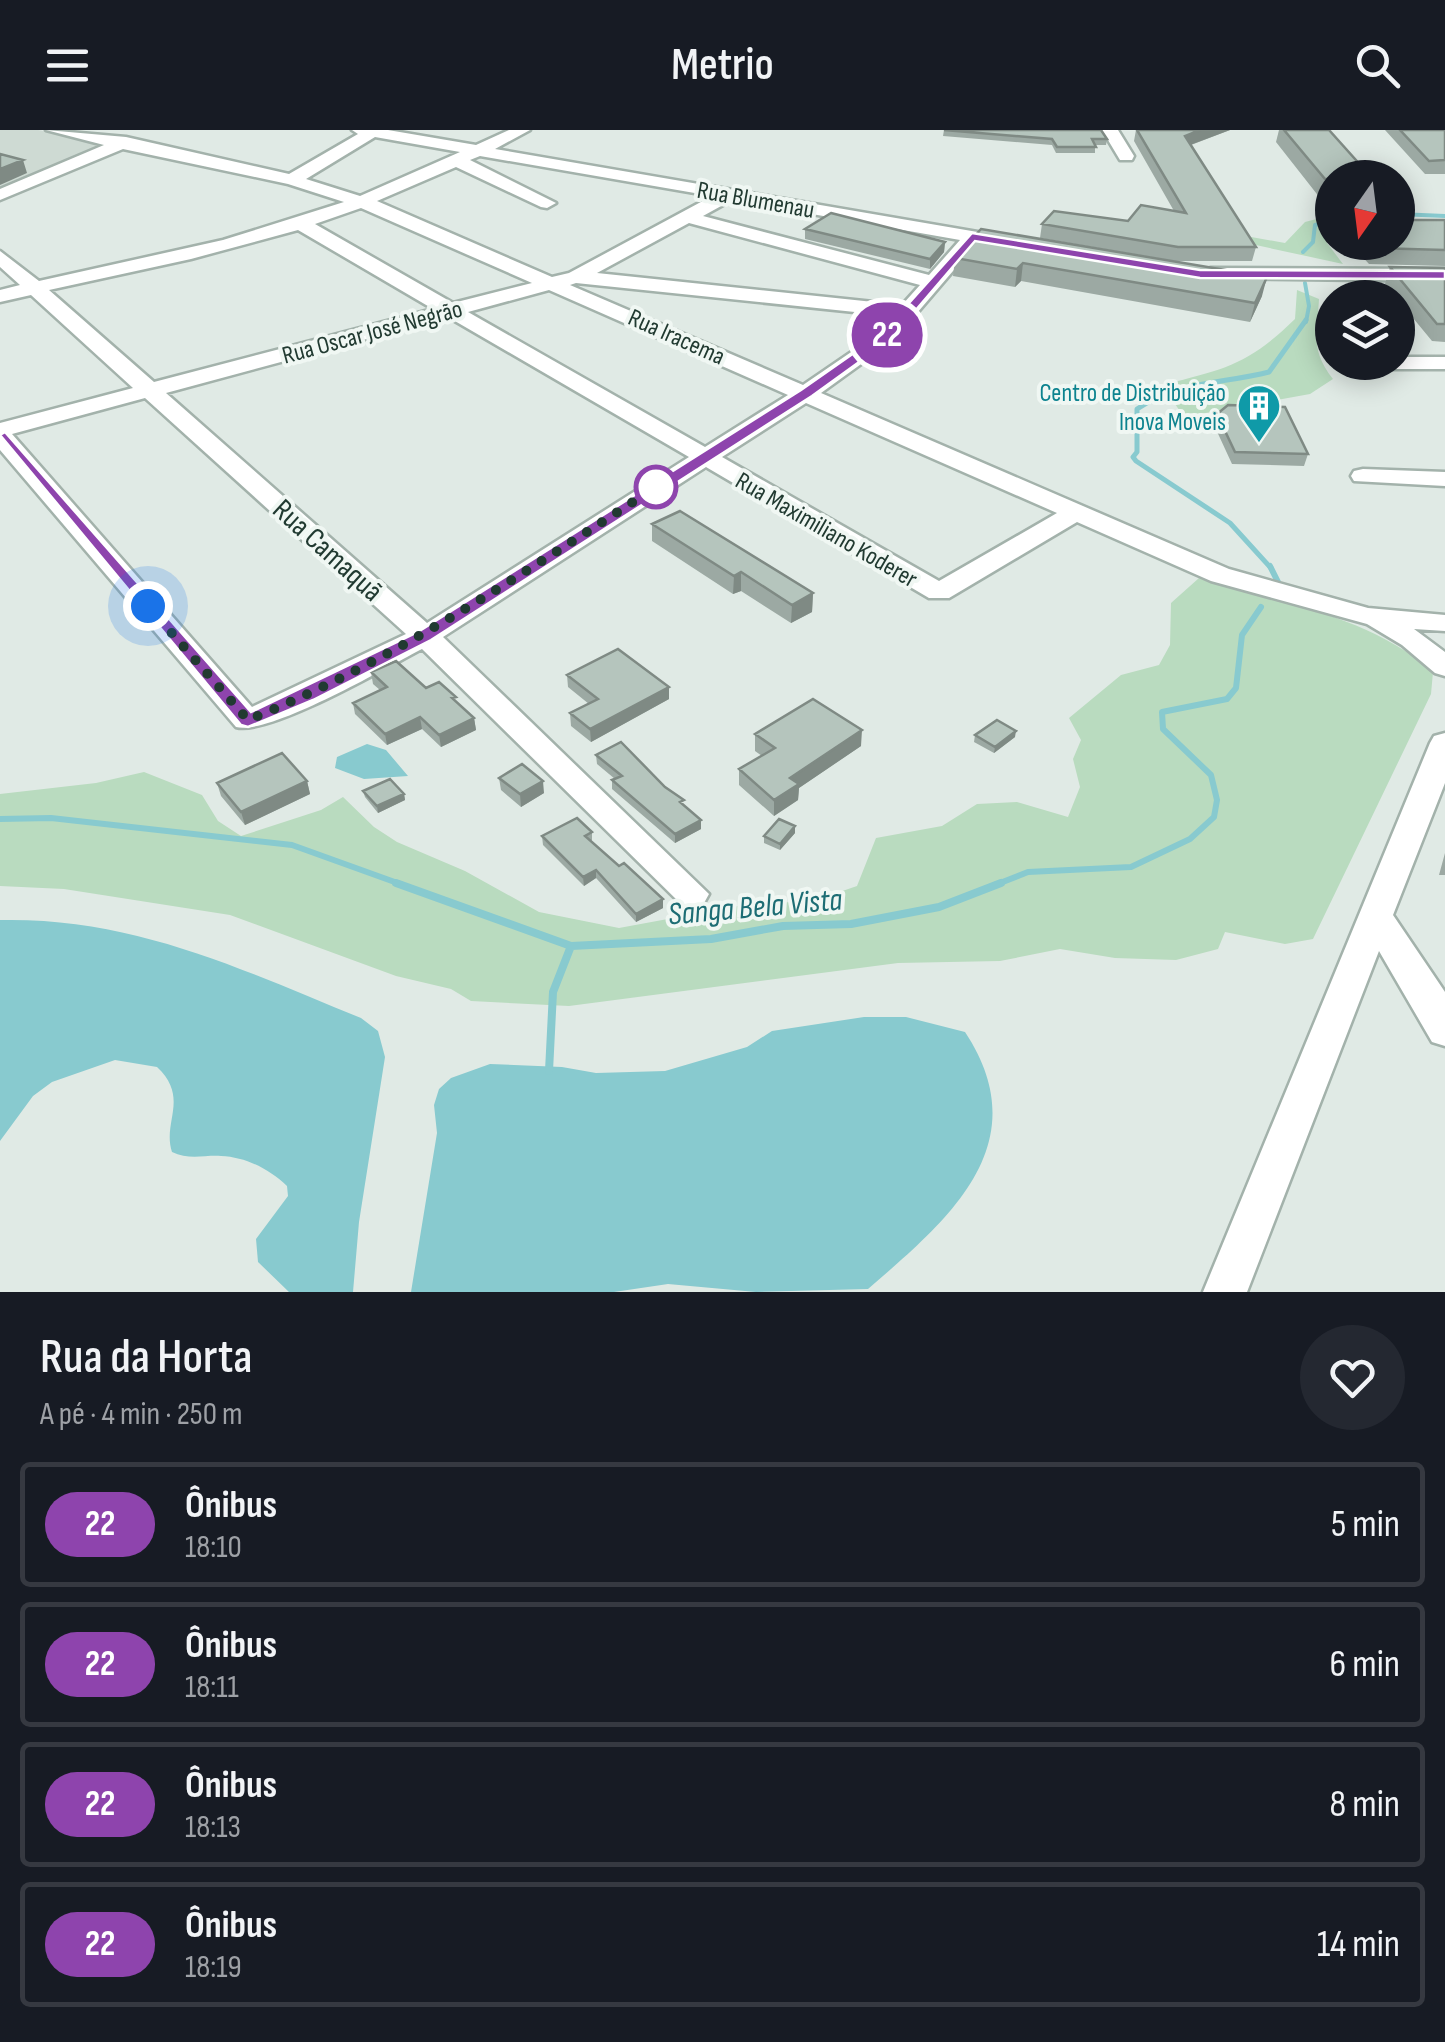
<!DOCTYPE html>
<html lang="pt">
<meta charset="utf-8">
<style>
:root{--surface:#171b24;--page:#242831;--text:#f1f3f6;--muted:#9ea1a6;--line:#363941}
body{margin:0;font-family:"Sofia Sans Condensed",sans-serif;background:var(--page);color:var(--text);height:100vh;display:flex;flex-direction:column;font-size:38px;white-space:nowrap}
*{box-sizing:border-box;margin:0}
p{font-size:32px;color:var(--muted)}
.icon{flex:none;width:55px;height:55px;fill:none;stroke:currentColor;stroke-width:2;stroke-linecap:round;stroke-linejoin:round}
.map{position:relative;height:1162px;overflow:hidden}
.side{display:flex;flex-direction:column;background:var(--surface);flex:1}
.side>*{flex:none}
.badge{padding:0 20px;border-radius:32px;font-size:35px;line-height:65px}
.needle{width:65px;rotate:194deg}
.controls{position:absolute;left:1315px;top:30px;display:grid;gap:20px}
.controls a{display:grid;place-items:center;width:100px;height:100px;border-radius:50%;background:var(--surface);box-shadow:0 5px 25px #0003;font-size:50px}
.you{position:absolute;width:50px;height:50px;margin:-25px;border:8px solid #fff;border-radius:50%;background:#1a73e8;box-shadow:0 0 0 15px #1a73e833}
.map>.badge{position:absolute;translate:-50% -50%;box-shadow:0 0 0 5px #fff}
.round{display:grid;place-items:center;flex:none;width:105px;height:105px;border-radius:52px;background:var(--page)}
.headline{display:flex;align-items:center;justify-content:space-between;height:170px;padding:0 40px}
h1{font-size:48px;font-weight:600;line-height:75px}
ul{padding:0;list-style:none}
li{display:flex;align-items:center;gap:30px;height:125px;margin:0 20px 15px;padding:0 20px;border:5px solid var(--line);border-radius:10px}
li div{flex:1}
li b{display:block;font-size:38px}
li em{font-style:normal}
li .badge{min-width:110px;font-weight:700;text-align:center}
header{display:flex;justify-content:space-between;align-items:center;height:130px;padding:0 40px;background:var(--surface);font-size:45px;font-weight:600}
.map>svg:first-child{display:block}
.built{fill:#cedad3}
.green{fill:#b9dbbf}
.water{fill:#88cacf}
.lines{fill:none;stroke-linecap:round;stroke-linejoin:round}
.stream-far3{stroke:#88cacf;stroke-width:4}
.stream-far2{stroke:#88cacf;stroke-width:5}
.stream-far1{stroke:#88cacf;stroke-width:6}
.stream{stroke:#88cacf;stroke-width:8}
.minor-casing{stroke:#a3b2ab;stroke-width:5}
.minor{fill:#fff;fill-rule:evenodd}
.wall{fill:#9ca9a3}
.shaded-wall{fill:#7f8a84}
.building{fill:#b5c5bd;stroke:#7f8a84;stroke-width:2.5}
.line{fill:#8e44ad;stroke:#fff;stroke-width:2.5}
.walk{stroke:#213a31;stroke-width:10;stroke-dasharray:0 18}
.stop-dot{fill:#fff;stroke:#8e44ad;stroke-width:5}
.labels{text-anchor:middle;stroke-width:8;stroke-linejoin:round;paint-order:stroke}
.far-street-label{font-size:25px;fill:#213a31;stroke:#f0f7f3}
.far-culture-label{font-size:25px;fill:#0d838f;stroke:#f0f7f3;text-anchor:end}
.street-label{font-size:30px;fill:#213a31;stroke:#f0f7f3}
.water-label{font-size:32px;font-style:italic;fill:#1d6d74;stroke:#f0f7f3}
</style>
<header><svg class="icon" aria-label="menu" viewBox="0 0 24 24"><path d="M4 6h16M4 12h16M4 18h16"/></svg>Metrio<svg class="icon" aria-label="search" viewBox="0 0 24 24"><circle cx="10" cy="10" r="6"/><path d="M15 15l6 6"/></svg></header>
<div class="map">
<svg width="1445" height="1162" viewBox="0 0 1445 1162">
<rect width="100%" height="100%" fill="#e0eae5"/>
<path class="built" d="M0 0H38L112 15 0 62Z"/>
<path class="green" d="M1332 85V102L1327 106V113L1343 134 1214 106 1190 96 1285 113 1305 92Z
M1297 160 1319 169C1317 204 1310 220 1333 249L1310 264 1184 287 1164 258 1166 254C1226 239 1249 234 1295 189Z
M1199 448C1279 473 1368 485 1433 542L1431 564 1313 809 1285 814 1225 802 1218 819 1176 830 1115 828 1060 819 1000 831 898 833 569 876 471 871 451 859 396 846 230 785 64 759 0 756V664L96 653 144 642 202 665 218 691 241 706 321 680 343 667 374 697 397 712 465 741 539 782 619 798 738 776 816 770 857 756 876 708 942 696 977 674 1017 672 1068 687 1080 657 1073 629 1081 610 1069 588 1121 545 1159 535 1170 515 1171 473Z"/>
<path class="water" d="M367 614 386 620 408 646 364 649 335 638 337 627Z
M0 790C133 787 241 839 361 888L378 901 385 927 359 1092 353 1162H289L258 1132 256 1109 288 1066 287 1056C269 1039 246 1027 221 1026 204 1025 188 1030 172 1022 162 992 190 968 157 937L115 930 52 952 33 966 0 1011Z
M864 887H906L965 902C1039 1014 949 1089 868 1159L756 1162 668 1154 614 1162H411L437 1003 434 975 439 959 451 948 490 934 562 937 596 943 665 941 747 917 772 901Z"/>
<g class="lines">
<path class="stream-far3" d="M1398 84 1445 86
M1303 122 1313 112 1315 95 1332 91
M1305 153 1309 176 1306 192"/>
<path class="stream-far2" d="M1271 438 1230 393 1136 331 1133 327 1137 322V279C1178 251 1222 254 1269 242L1306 190"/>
<path class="stream-far1" d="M1270 436 1278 452
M0 689 51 688 292 715 403 755
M995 755 1028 742 1131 737 1190 709 1214 687 1217 670 1211 645 1163 599 1162 582 1227 569 1236 558 1242 505 1261 477"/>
<path class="stream" d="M396 753 571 816 711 809 783 796 851 794 939 777 1001 753
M549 941 553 862 571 816"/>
<g class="minor-casing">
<path id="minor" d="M46 0 126 7 289 44 358 4 352 0H388L476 15 509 0H530L495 19 995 105V113H977L893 211 821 263 1229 439 1368 478 1445 485V501L1414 499 1445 522V546L1435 543 1402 515 1367 494 1211 451 1077 392 949 468H929L706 337 443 507 709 764 704 773 692 777 680 773 422 519C387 537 269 606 236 597L0 320V293L133 258 31 165 0 172V160L20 155 0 137V121L39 151 223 110 344 72 288 54 123 19 0 70V59L104 15ZM375 7 460 22 360 66 306 49ZM480 26 712 66 569 143 552 147 377 71 456 37 541 77 547 78 556 73 470 30ZM732 70 960 110 929 145 703 86ZM361 78 532 153 453 173 315 94ZM689 93 920 155 902 175 597 143ZM298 100 433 179 154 252 49 160 191 129ZM576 153 893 186 879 203 803 255 570 155ZM549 160 788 265 705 317 468 182ZM448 187 689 327 427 493 166 263ZM145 268 406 504 252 577 12 304ZM806 273 1057 383 939 451 722 327Z
M1102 0H1118L1134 26 1132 30H1120Z
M1211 138 1445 139V151L1204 148V140Z
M1398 227H1445V239H1371L1360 233 1398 232Z
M1363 339 1445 342V356L1354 351 1351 346 1354 341Z
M1445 603V653L1393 785 1445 862V916L1432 912 1379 821 1247 1162H1203L1430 613 1434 606Z"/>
</g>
<use href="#minor" class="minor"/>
</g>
<path class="wall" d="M944 0 1107 9 1106 15H1095V23H1056L1052 15 943 6Z
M1136 0H1230L1191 15 1256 117 1252 131H1175L1040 108 1042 94 1128 91 1174 81 1134 11Z
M1279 0H1329L1332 68H1320L1276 12Z
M1385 0H1445V44H1425Z
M1445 90V136L1369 134 1349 112H1398Z
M805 99 945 112 944 122 930 139 805 109Z
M981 99 1262 166 1250 192 1021 151 1015 157 953 146 955 128Z
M1390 137 1445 138V212L1432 211 1385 154Z
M1217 284 1308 324 1304 336 1232 334 1214 295Z
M652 394 813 463 812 482 791 493 741 461 733 464 652 411Z
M371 542 426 558 457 573 474 588 476 600 441 617 422 599 387 615 355 584 353 573 380 560 373 554Z
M567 545 669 569 591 612 571 596 570 583 589 574 568 557Z
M755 604 861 616 799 658 798 670 774 686 739 655V639L762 626 755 621Z
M975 605 1015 607 994 623 974 612Z
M596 625 684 675 701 690V699L675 713 612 659V650L615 649 597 634Z
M499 648 544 663 521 677 501 660Z
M307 651 310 664 245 695 221 666 217 653Z
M363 661 404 664 405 670 378 683 365 667Z
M592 702V710L591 711 663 778 636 792 596 748 584 756 543 715 542 706Z
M795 703 780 720 764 713V706Z
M1445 723V745H1439Z"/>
<path class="shaded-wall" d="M1200 0H1230L1182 18 1185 6Z
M23 30 27 43 0 55V39Z
M945 112 944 122 930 139V129Z
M1023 133 1021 151 1015 157 1017 139Z
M1267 147 1262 166 1250 192 1255 173Z
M741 442V461L733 464 734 446Z
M813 463 812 482 791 493 792 475Z
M669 557V569L591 612 590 599Z
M420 587 422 599 387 615 385 604Z
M474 588 476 600 441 617 439 605Z
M862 600 861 616 799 658 798 670 774 686V670L790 648Z
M1016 601 1015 607 994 623 995 617Z
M307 651 310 664 245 695 241 682Z
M543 651 544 663 521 677 520 664Z
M404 664 405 670 378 683 377 676Z
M701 690V699L675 713V704Z
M795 696V703L780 720V714Z
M596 740V748L584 756 583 747Z
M663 769V778L636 792V784Z"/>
<path class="building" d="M944 0H1101L1107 9H1092L1096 17H1057L1052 9Z
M1137 0H1200L1185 6 1256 117H1178L1042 94 1054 81 1128 91 1141 75 1186 83Z
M1284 0H1329L1372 48H1332V49H1325Z
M1400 0H1445V30L1429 31Z
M0 24 23 30 0 39Z
M831 83 945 112 930 129 805 99Z
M1398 90H1445V120L1374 118 1369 112H1398Z
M981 99 1267 147 1255 173 1023 133 1017 139 955 128Z
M1390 137 1445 138V194H1437Z
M1228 275 1285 277 1308 324 1235 322 1217 284Z
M680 381 813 463 792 475 741 442 734 446 652 394Z
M618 519 669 557 590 599 570 583 598 569 567 545Z
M396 531 426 558 439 552 456 567 452 568 474 588 439 605 420 587 385 604 353 573 387 557 371 542Z
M813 569 862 600 790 648 799 654 774 670 739 639 775 618 755 604Z
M997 590 1016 601 995 617 975 605Z
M621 612 665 657 684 670 680 672 701 690 675 704 612 650 622 646 596 625Z
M282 623 307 651 241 682 217 653Z
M522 634 543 651 520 664 499 648Z
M390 649 404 664 377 676 363 661Z
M577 688 592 702 585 706 619 736 624 733 663 769 636 784 596 740 583 747 542 706Z
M779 689 795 696 780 714 764 706Z"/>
<path class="line" d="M972 103 1200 140 1445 141V149L1200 148 975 111 891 209 812 266 431 510 313 570 248 597 241 595 0 305 5 302 251 582 418 502 801 260 881 204Z"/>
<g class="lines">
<path class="walk" d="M148 476 248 590C399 529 527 440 664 352L656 357"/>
</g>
<defs>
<g id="building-pin" transform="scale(2.25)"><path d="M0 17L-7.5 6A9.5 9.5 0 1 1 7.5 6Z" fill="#0f9aa8" stroke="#f0f7f3"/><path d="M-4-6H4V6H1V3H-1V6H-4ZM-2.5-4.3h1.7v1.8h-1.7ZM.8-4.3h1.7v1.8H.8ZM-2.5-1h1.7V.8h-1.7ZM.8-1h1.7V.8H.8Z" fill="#fff"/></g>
</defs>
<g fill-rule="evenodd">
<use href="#building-pin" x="1259" y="276"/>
</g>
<circle class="stop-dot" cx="656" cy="357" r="20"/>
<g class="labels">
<g class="far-street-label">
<text transform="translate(756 69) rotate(10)" y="9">Rua Blumenau</text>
<text transform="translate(372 201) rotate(-15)" y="9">Rua Oscar José Negrão</text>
<text transform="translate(677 206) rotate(24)" y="9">Rua Iracema</text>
<text transform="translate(827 399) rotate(30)" y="9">Rua Maximiliano Koderer</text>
</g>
<g class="far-culture-label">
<text x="1226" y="271">Centro de Distribuição<tspan x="1226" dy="29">Inova Moveis</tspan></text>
</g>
<g class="street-label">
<text transform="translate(328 420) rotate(42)" y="10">Rua Camaquã</text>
</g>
<g class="water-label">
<text transform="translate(755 776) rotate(-5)" y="11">Sanga Bela Vista</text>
</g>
</g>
</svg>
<div class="controls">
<a><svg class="needle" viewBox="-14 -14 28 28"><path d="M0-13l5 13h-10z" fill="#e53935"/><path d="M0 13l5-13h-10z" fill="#9ea1a6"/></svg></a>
<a><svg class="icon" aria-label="layers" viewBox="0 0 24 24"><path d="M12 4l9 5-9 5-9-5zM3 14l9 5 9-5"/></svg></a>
</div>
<div class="you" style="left:148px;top:476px"></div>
<b class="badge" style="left:887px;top:205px;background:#8e44ad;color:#fff">22</b>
</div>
<section class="side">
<div class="headline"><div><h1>Rua da Horta</h1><p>A pé · 4 min · 250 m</p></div><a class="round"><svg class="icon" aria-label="heart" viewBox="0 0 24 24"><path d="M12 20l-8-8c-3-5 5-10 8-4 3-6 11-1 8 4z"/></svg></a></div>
<ul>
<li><span class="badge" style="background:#8e44ad;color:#fff">22</span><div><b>Ônibus</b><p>18:10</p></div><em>5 min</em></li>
<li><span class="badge" style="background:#8e44ad;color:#fff">22</span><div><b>Ônibus</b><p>18:11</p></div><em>6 min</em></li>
<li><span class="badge" style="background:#8e44ad;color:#fff">22</span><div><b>Ônibus</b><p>18:13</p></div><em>8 min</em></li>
<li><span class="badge" style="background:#8e44ad;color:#fff">22</span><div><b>Ônibus</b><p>18:19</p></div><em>14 min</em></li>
</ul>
</section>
